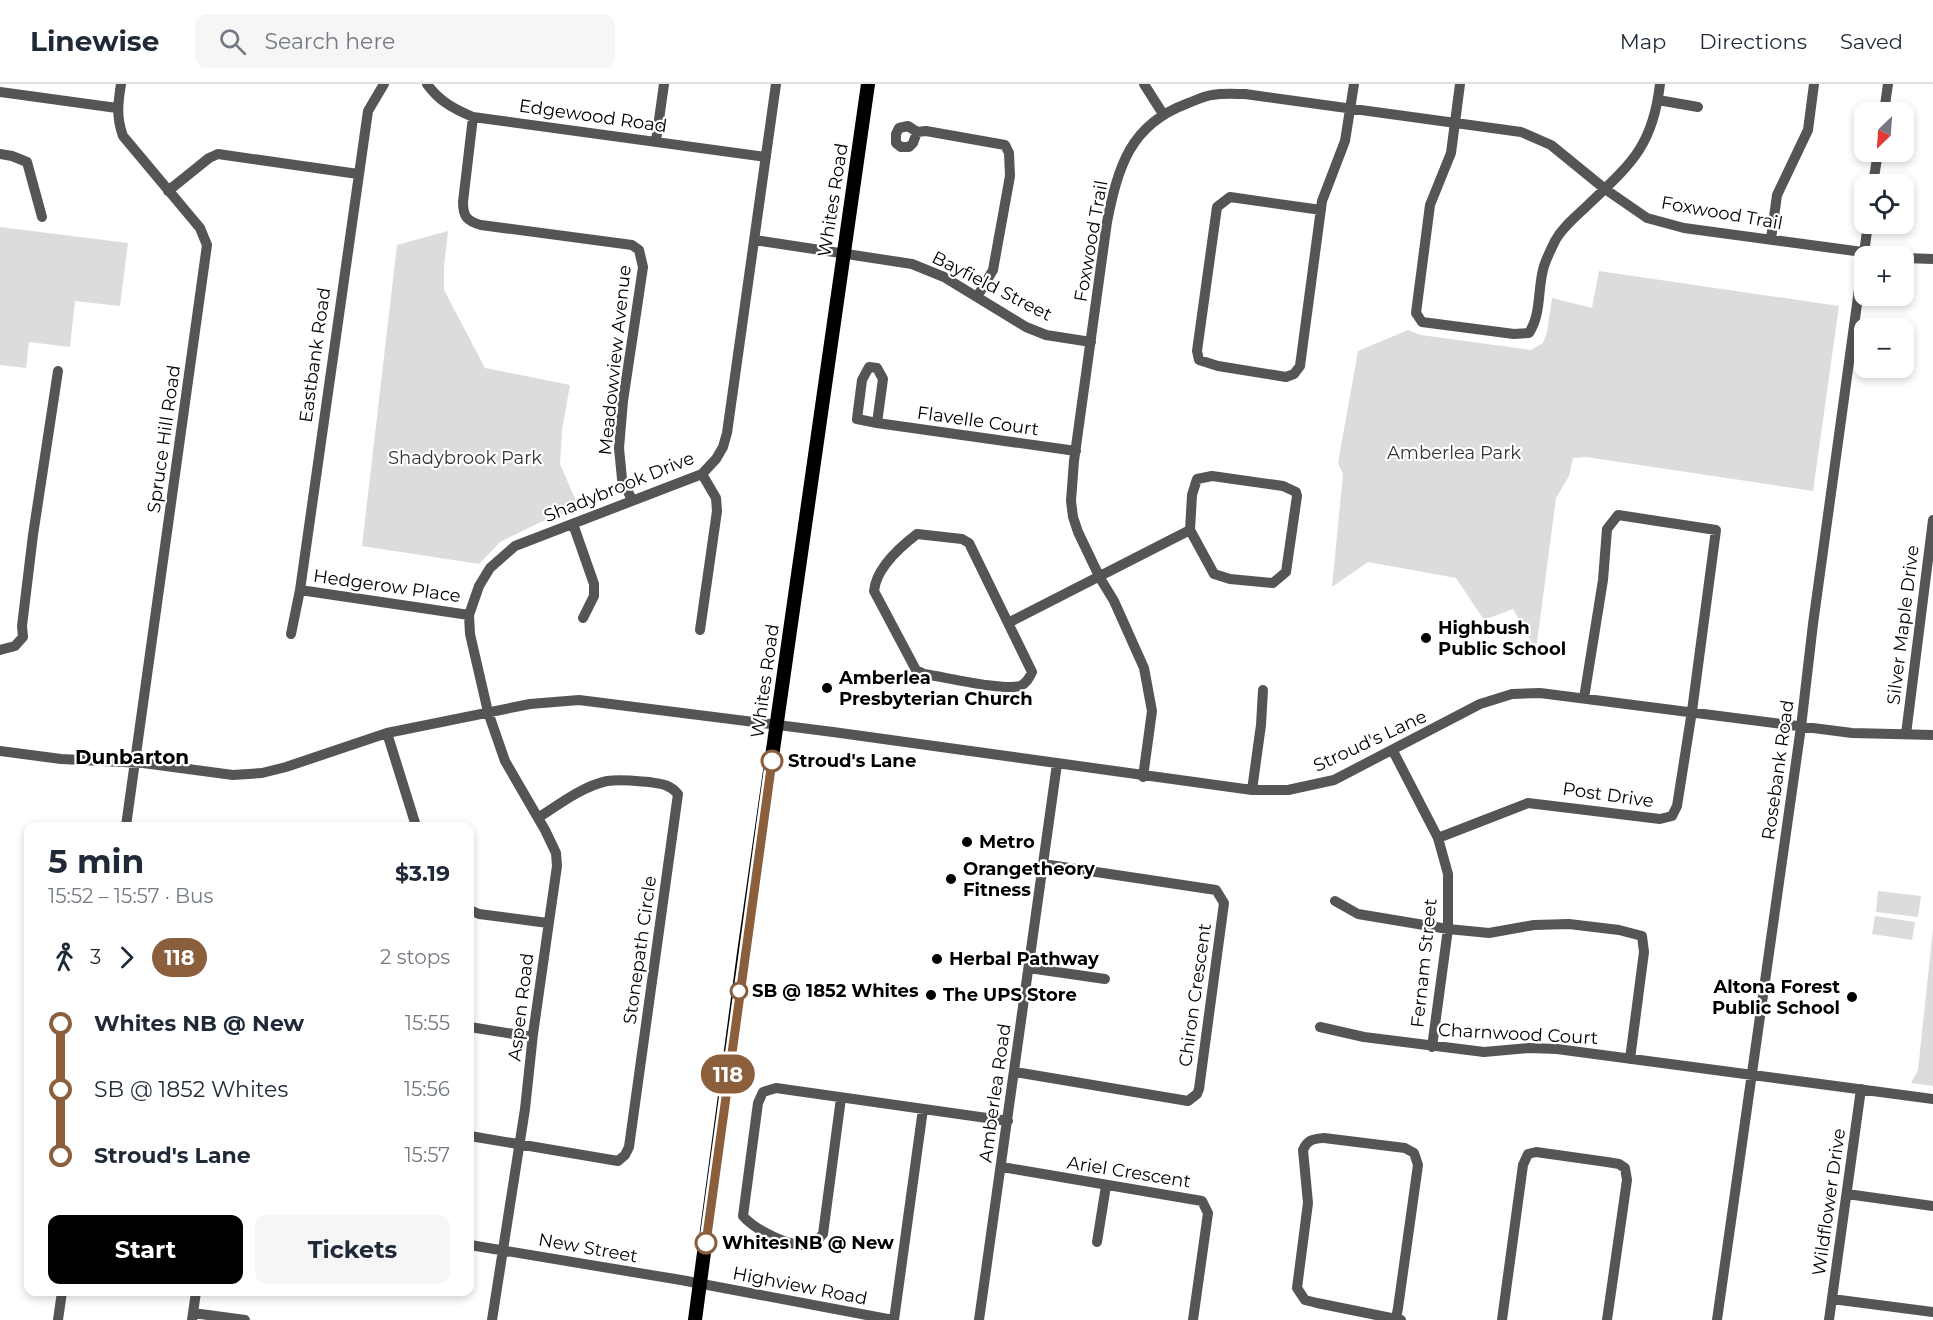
<!DOCTYPE html>
<meta charset="utf-8">
<style>
:root{--surface:#fff;--page:#f6f6f7;--text:#1f2937;--muted:#747a83;--line:#e0e1e3;--accent:#000}
body{margin:0;font-family:Montserrat,sans-serif;background:var(--page);color:var(--text);height:100vh;display:flex;flex-direction:column;font-size:22px;white-space:nowrap}
*{box-sizing:border-box;margin:0}
p{font-size:20px;color:var(--muted)}
.icon{flex:none;width:33px;height:33px;fill:none;stroke:currentColor;stroke-width:2;stroke-linecap:round;stroke-linejoin:round}
.map{position:relative;flex:1;overflow:hidden}
.sheet{position:absolute;left:24px;top:738px;width:450px;height:474px;display:flex;flex-direction:column;background:var(--surface);border-radius:12px;box-shadow:0 3px 9px #0003}
.sheet>*{flex:none}
.badge{padding:0 12px;border-radius:20px;font-size:21px;line-height:39px}
.needle{width:39px;rotate:205deg}
.controls{position:absolute;left:1854px;top:18px;display:grid;gap:12px}
.controls a{display:grid;place-items:center;width:60px;height:60px;border-radius:12px;background:var(--surface);box-shadow:0 3px 9px #0003;font-size:30px}
.map>.badge{position:absolute;translate:-50% -50%;box-shadow:0 0 0 3px #fff}
.legs{display:flex;align-items:center;gap:9px;height:66px;padding:0 24px;font-size:20px}
.legs p{margin-inline-start:auto}
.overview{display:flex;align-items:center;justify-content:space-between;height:102px;padding:0 24px}
h1{font-size:33px;font-weight:700;line-height:45px}
.primary-button{display:flex;gap:12px;margin-top:auto;padding:12px 24px}
.primary-button a{flex:1;height:69px;border-radius:12px;background:var(--accent);color:#fff;font-size:24px;font-weight:700;line-height:69px;text-align:center}
.primary-button a+a{background:var(--page);color:var(--text)}
ul{padding:0 24px;list-style:none}
li{display:flex;align-items:center;gap:21px;height:66px;font-size:22px}
li i{display:grid;place-items:center;width:9px;height:100%;margin:0 8px;background:currentColor}
li i::after{content:'';width:15px;height:15px;margin:-8px;border:4px solid;border-radius:50%;background:var(--surface)}
li p{margin-inline-start:auto}
li:first-child i{background:linear-gradient(#0000 50%,currentColor 0)}
li:last-child i{background:linear-gradient(currentColor 50%,#0000 0)}
header{display:flex;align-items:center;gap:36px;box-sizing:border-box;height:84px;padding:0 30px;background:var(--surface);border-bottom:2px solid var(--line)}
header strong{font-size:28px}
nav{display:flex;gap:33px;margin-inline-start:auto;font-size:21px}
.search{width:420px;height:54px;background:var(--page);display:flex;align-items:center;gap:15px;box-sizing:border-box;padding:0 21px;border-radius:12px;color:var(--muted);font-size:22px}
.map>svg:first-child{display:block}
.green{fill:#dcdcdc}
.lines{fill:none;stroke-linecap:round;stroke-linejoin:round}
.minor{stroke:#555;stroke-width:10}
.major{stroke:#000;stroke-width:14}
.line-1-casing{stroke:#fff;stroke-width:14}
.line-1{stroke:#8b5e3c;stroke-width:9}
.poi-dot{fill:#000;stroke:#fff;stroke-width:2}
.stop-1-dot{fill:#fff;stroke:#8b5e3c;stroke-width:3}
.labels{text-anchor:middle;stroke-width:4.5;stroke-linejoin:round;paint-order:stroke}
.street-label{font-size:18px;fill:#000;stroke:#fff}
.park-label{font-size:18px;fill:#333;stroke:#fff}
.poi-label{font-size:18px;font-weight:bold;fill:#000;stroke:#fff;text-anchor:start}
.stop-label{font-size:18px;font-weight:bold;fill:#000;stroke:#fff;text-anchor:start}
.neighbourhood-label{font-size:20px;font-weight:bold;fill:#000;stroke:#fff}
</style>
<header>
<strong>Linewise</strong>
<div class="search"><svg class="icon" aria-label="search" viewBox="0 0 24 24"><circle cx="10" cy="10" r="6"/><path d="M15 15l6 6"/></svg>Search here</div>
<nav><a>Map</a><a>Directions</a><a>Saved</a></nav>
</header>
<div class="map">
<svg width="1933" height="1236" viewBox="0 0 1933 1236">
<rect width="100%" height="100%" fill="#fff"/>
<path class="green" d="M0 143 128 159 120 222 75 217 70 263 29 258 26 284 0 281Z
M448 147 444 182V206L485 284 570 301 562 346 560 380 579 424 543 437 500 458 479 480 362 462 397 161Z
M1599 187 1839 222 1813 407 1586 373 1573 374 1569 392 1556 414 1536 566 1513 525 1484 536 1456 494 1368 478 1332 503 1343 390 1338 379 1358 267 1408 246 1421 251 1531 266 1543 259 1547 248 1552 214 1592 224Z
M1878 807 1921 812 1918 833 1876 828Z
M1875 832 1915 838 1912 856 1872 850Z
M1933 845V1002L1911 999 1918 986Z"/>
<g class="lines">
<path class="minor" d="M121 0C118 19 116 33 123 52L200 144 207 161 126 742
M427 0C439 17 454 25 473 33L766 73
M1144 0 1163 30
M1460 0 1451 69 1430 121 1416 229 1422 238 1514 250 1529 249C1542 229 1537 205 1544 182 1547 173 1551 165 1555 157 1563 142 1578 131 1590 119 1632 79 1653 61 1660 0
M0 8 117 24
M1658 16 1698 23
M1884 28 1888 0
M473 33 463 118C463 133 467 137 481 141L632 161 639 166 643 183 623 317 619 364 622 395 632 416
M917 48 913 59 909 63H901L896 59V50L899 44 908 42 917 48 926 47 1005 61 1009 69 1010 92 993 186 977 213
M656 57 664 0
M0 70 12 72 27 78 42 133
M1873 100 1878 68
M168 107 209 74 218 70 358 90
M1321 126 1230 113 1217 123 1197 267 1199 276 1218 282 1286 293 1294 290 1300 282 1322 117 1345 57 1354 0
M1771 155 1777 111 1808 46 1814 0
M755 156 912 180 944 193 1026 243 1046 251 1091 258
M1904 174 1933 175
M877 339 883 295 877 284 869 283 862 296 857 335 877 339 1076 367
M1212 392 1283 402 1296 408 1297 412 1286 488 1273 499 1230 495 1214 490 1190 446 1192 411 1197 395Z
M573 440 594 500V512L583 534
M917 450 962 455 969 459 1032 588C1029 594 1027 599 1020 602 1003 607 945 593 924 590L916 586 874 507C876 485 900 463 917 450Z
M300 506 469 531
M1008 539 1190 446
M700 546 717 427 716 414 702 390
M291 550 300 506 368 27 384 0
M0 566 15 562 23 553 22 542 33 451 58 287
M387 649 416 742
M1906 650 1933 436
M0 667 61 675 143 679 233 691 262 689 286 683 387 649 530 620 579 616 833 648 1252 706H1288L1334 696 1480 620 1512 610 1540 609 1852 649 1933 651
M1393 667 1438 754 1448 790V845L1432 963
M1143 693 1152 627 1144 584 1114 517 1100 494 1078 448 1073 433 1071 417 1074 377 1107 138C1118 83 1130 41 1186 20 1194 17 1204 12 1212 11 1223 9 1235 10 1245 10L1521 48 1551 61 1605 105 1647 134 1684 144 1892 172
M1252 706 1261 641 1263 606
M1438 754 1528 719 1660 735 1672 732 1677 722 1692 627 1716 446 1618 431 1607 445 1603 496 1584 614
M1335 817 1358 830 1448 845 1489 849 1534 841 1569 840 1619 846 1642 852 1644 868 1630 975
M470 826 479 830 548 839
M1029 884 1105 895
M470 943 532 953
M1320 943 1364 953 1484 968 1529 964 1557 965 1933 1015
M1015 988 1188 1017 1197 1010 1199 1005 1224 819 1216 806 1043 780
M841 1014 823 1150C819 1154 817 1158 812 1160 794 1166 755 1146 743 1132L758 1019 763 1008 776 1004 1008 1037
M470 1052 618 1077 625 1071 629 1063 678 710C669 700 662 700 649 698 636 697 621 695 607 697 583 702 558 721 538 734
M1002 1083 1202 1117 1208 1129 1193 1236
M1847 1110 1933 1122
M1097 1158 1106 1102
M470 1161 681 1196 893 1236
M1832 1215 1933 1228
M193 1229 245 1236
M58 1236 62 1208
M192 1236 196 1208
M492 1236 525 1025 533 950 557 782 556 769 545 746 505 677 488 628 470 550 469 531 479 502 490 484 515 462 702 390 716 375 723 363 727 349 776 0
M894 1236 923 1025
M979 1236 1057 680
M1396 1236V1235L1398 1224 1418 1081 1414 1069 1405 1064 1324 1054C1313 1055 1308 1055 1303 1066L1308 1119 1297 1204 1305 1216 1317 1219 1396 1235 1401 1236
M1502 1236 1523 1081 1528 1070 1536 1068 1607 1078 1619 1080 1625 1084 1627 1096 1607 1236
M1717 1236 1801 643 1813 540 1868 140
M1829 1236 1861 1005"/>
<path class="major" d="M695 1236 744 869 868 0"/>
</g>
<g class="lines">
<g class="line-1-casing">
<path id="line-1" d="M706 1159 772 677"/>
</g>
<use href="#line-1" class="line-1"/>
</g>
<g class="poi-dot">
<circle cx="1426" cy="554" r="6"/>
<circle cx="827" cy="604" r="6"/>
<circle cx="967" cy="758" r="6"/>
<circle cx="951" cy="795" r="6"/>
<circle cx="937" cy="875" r="6"/>
<circle cx="931" cy="911" r="6"/>
<circle cx="1852" cy="913" r="6"/>
</g>
<g class="stop-1-dot">
<circle cx="772" cy="677" r="10"/>
<circle cx="739" cy="907" r="8"/>
<circle cx="706" cy="1159" r="10"/>
</g>
<g class="labels">
<g class="street-label">
<text transform="translate(593 32) rotate(8)" y="6">Edgewood Road</text>
<text transform="translate(833 116) rotate(-81)" y="6">Whites Road</text>
<text transform="translate(1722 129) rotate(10)" y="6">Foxwood Trail</text>
<text transform="translate(1091 157) rotate(-80)" y="6">Foxwood Trail</text>
<text transform="translate(992 202) rotate(27)" y="6">Bayfield Street</text>
<text transform="translate(315 271) rotate(-82)" y="6">Eastbank Road</text>
<text transform="translate(615 276) rotate(-84)" y="6">Meadowview Avenue</text>
<text transform="translate(978 337) rotate(8)" y="6">Flavelle Court</text>
<text transform="translate(164 355) rotate(-82)" y="6">Spruce Hill Road</text>
<text transform="translate(619 403) rotate(-22)" y="6">Shadybrook Drive</text>
<text transform="translate(387 502) rotate(8)" y="6">Hedgerow Place</text>
<text transform="translate(1903 541) rotate(-83)" y="6">Silver Maple Drive</text>
<text transform="translate(765 597) rotate(-82)" y="6">Whites Road</text>
<text transform="translate(1370 657) rotate(-25)" y="6">Stroud's Lane</text>
<text transform="translate(1778 686) rotate(-82)" y="6">Rosebank Road</text>
<text transform="translate(1608 711) rotate(8)" y="6">Post Drive</text>
<text transform="translate(640 866) rotate(-82)" y="6">Stonepath Circle</text>
<text transform="translate(1424 879) rotate(-84)" y="6">Fernam Street</text>
<text transform="translate(1195 911) rotate(-82)" y="6">Chiron Crescent</text>
<text transform="translate(521 923) rotate(-83)" y="6">Aspen Road</text>
<text transform="translate(1518 950) rotate(3)" y="6">Charnwood Court</text>
<text transform="translate(995 1009) rotate(-82)" y="6">Amberlea Road</text>
<text transform="translate(1129 1088) rotate(9)" y="6">Ariel Crescent</text>
<text transform="translate(1829 1118) rotate(-82)" y="6">Wildflower Drive</text>
<text transform="translate(588 1164) rotate(10)" y="6">New Street</text>
<text transform="translate(800 1202) rotate(11)" y="6">Highview Road</text>
</g>
<g class="park-label">
<text x="1454" y="375">Amberlea Park</text>
<text x="465" y="380">Shadybrook Park</text>
</g>
<g class="poi-label">
<text x="1438" y="550">Highbush<tspan x="1438" dy="21">Public School</tspan></text>
<text x="839" y="600">Amberlea<tspan x="839" dy="21">Presbyterian Church</tspan></text>
<text x="979" y="764">Metro</text>
<text x="963" y="791">Orangetheory<tspan x="963" dy="21">Fitness</tspan></text>
<text x="949" y="881">Herbal Pathway</text>
<text x="1840" y="909" text-anchor="end">Altona Forest<tspan x="1840" dy="21">Public School</tspan></text>
<text x="943" y="917">The UPS Store</text>
</g>
<g class="stop-label">
<text x="788" y="683">Stroud's Lane</text>
<text x="752" y="913">SB @ 1852 Whites</text>
<text x="722" y="1165">Whites NB @ New</text>
</g>
<g class="neighbourhood-label">
<text x="132" y="680">Dunbarton</text>
</g>
</g>
</svg>
<div class="controls">
<a><svg class="needle" viewBox="-14 -14 28 28"><path d="M0-13l5 13h-10z" fill="#e53935"/><path d="M0 13l5-13h-10z" fill="#747a83"/></svg></a>
<a><svg class="icon" aria-label="locate" viewBox="0 0 24 24"><circle cx="12" cy="12" r="6"/><path d="M12 2v4M12 18v4M2 12h4M18 12h4"/></svg></a>
<a>+</a>
<a>−</a>
</div>
<b class="badge" style="left:728px;top:990px;background:#8b5e3c;color:#fff">118</b>
<section class="sheet">
<div class="overview"><div><h1>5 min</h1><p>15:52 – 15:57 · Bus</p></div><b>$3.19</b></div>
<div class="legs"><svg class="icon" aria-label="walk" viewBox="0 0 24 24"><circle cx="13" cy="4" r="2"/><path d="M13 8l-2 6 4 7M11 14l-3 7M7 12l3-4h3l4 4"/></svg>3<svg class="icon" aria-label="forward" viewBox="0 0 24 24"><path d="M9 5l7 7-7 7"/></svg><b class="badge" style="background:#8b5e3c;color:#fff">118</b><p>2 stops</p></div>
<ul>
<li><i style="color:#8b5e3c"></i><b>Whites NB @ New</b><p>15:55</p></li>
<li><i style="color:#8b5e3c"></i><span>SB @ 1852 Whites</span><p>15:56</p></li>
<li><i style="color:#8b5e3c"></i><b>Stroud's Lane</b><p>15:57</p></li>
</ul>
<div class="primary-button"><a>Start</a><a>Tickets</a></div>
</section>
</div>
